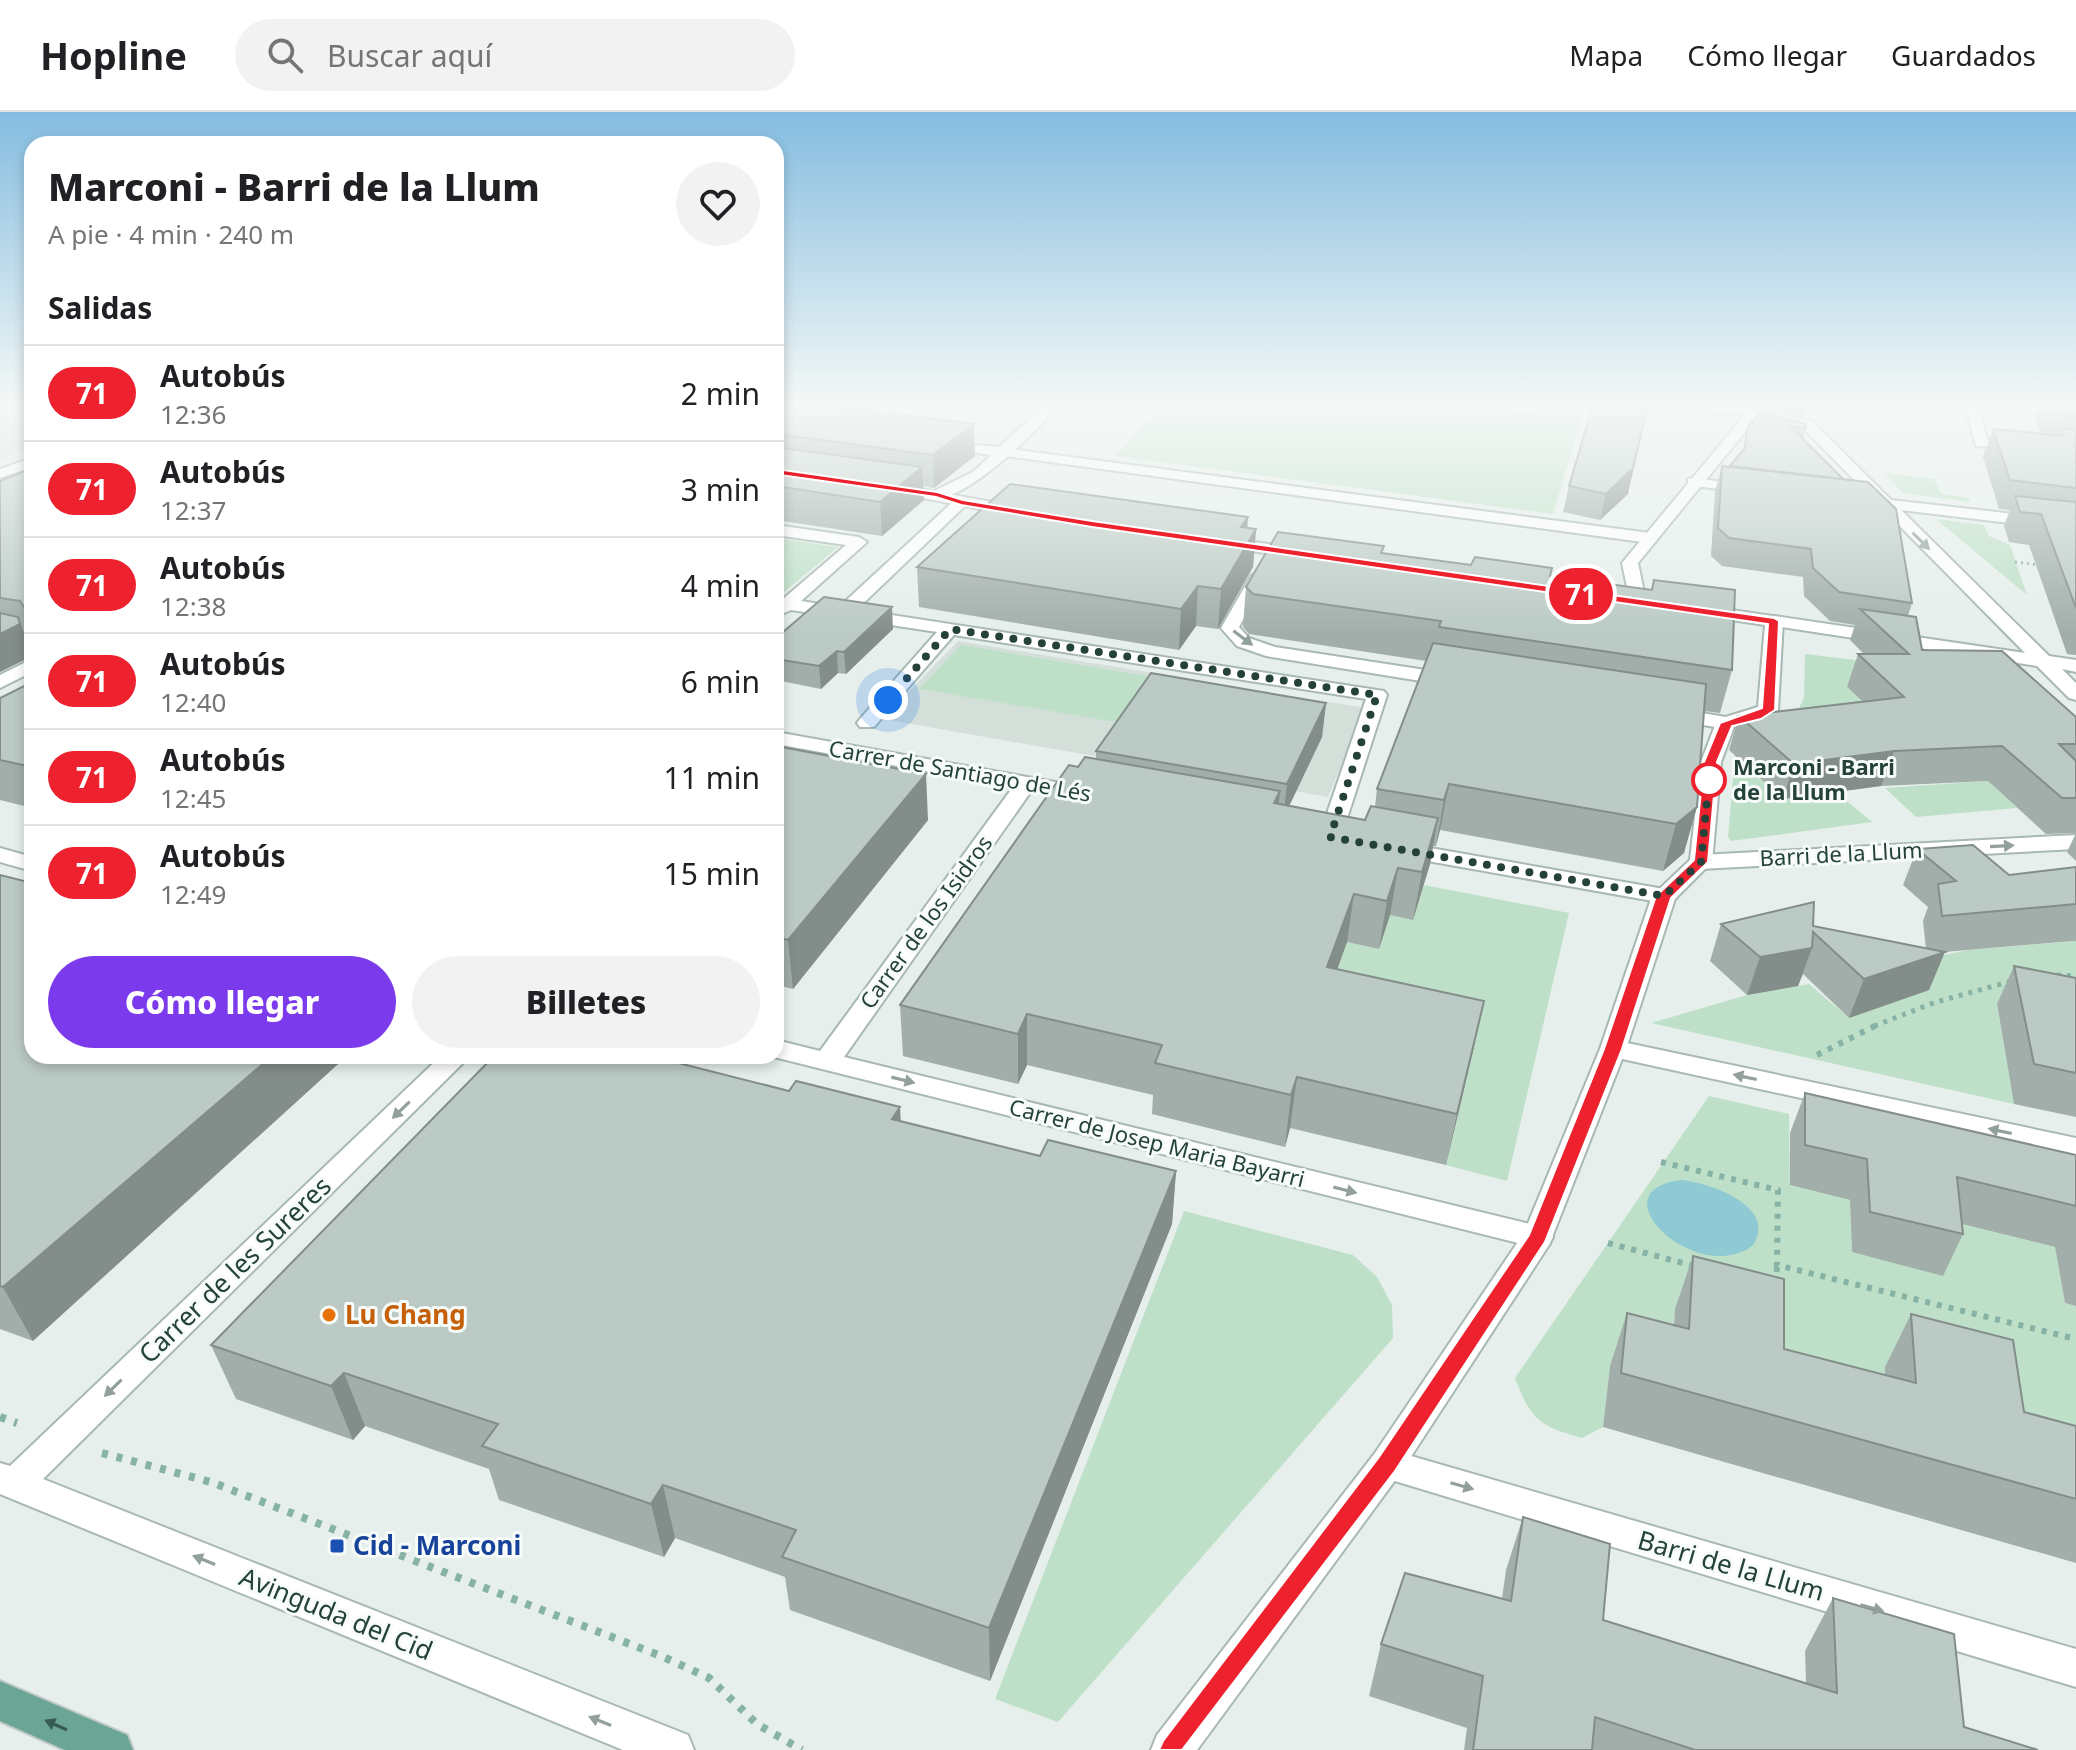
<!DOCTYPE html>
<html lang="es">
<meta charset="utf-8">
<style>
:root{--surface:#fff;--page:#f2f2f2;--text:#202124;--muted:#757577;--line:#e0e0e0;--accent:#7c3aed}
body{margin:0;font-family:"Noto Sans",sans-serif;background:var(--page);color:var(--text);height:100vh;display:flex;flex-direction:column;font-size:30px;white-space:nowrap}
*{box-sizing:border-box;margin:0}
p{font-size:26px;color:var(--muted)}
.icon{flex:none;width:44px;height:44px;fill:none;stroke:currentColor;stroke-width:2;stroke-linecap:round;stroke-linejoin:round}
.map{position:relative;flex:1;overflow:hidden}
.sheet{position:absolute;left:24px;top:24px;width:760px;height:928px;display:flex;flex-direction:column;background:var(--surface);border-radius:24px;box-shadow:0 4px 12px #0003}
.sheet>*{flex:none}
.badge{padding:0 16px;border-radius:26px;font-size:28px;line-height:52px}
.you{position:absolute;width:40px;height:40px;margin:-20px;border:6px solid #fff;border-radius:50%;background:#1a73e8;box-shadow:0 0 0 12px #1a73e833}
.map>.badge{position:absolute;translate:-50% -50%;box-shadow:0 0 0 4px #fff}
h2{padding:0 24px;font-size:30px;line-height:72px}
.round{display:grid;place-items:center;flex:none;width:84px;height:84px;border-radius:42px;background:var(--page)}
.head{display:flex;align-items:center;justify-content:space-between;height:136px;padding:0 24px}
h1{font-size:38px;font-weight:800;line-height:60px}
.button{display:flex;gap:16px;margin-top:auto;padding:16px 24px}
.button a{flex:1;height:92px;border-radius:48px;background:var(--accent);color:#fff;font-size:32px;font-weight:800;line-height:92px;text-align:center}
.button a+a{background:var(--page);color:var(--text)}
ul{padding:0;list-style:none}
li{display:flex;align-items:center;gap:24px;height:96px;padding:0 24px;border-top:2px solid var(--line)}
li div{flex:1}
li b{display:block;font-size:30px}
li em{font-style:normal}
li .badge{min-width:88px;font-weight:700;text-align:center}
header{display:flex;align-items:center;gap:48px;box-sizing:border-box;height:112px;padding:0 40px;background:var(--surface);border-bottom:2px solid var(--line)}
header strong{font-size:38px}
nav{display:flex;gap:44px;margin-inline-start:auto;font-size:28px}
.search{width:560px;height:72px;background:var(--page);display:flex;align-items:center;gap:20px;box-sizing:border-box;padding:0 28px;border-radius:44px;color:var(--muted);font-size:30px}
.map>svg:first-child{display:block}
.built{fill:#d4dfda}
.green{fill:#bfe0c8}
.water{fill:#8ec9d4}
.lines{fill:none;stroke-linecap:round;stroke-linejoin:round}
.service-casing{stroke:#a8b8b2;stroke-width:4}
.pedestrian-casing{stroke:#a8b8b2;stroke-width:4}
.minor-casing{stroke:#a8b8b2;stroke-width:4}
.tertiary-casing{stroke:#a8b8b2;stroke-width:4}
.primary-casing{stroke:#c2cac8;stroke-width:4}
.path-far3{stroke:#86b3a5;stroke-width:3;stroke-dasharray:2 4;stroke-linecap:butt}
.path-far2{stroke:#86b3a5;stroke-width:5;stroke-dasharray:4 6;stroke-linecap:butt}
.path-far1{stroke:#86b3a5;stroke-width:6;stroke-dasharray:5 7;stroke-linecap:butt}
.path{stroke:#86b3a5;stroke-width:8;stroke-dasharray:6 9;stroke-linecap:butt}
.service{fill:#fff;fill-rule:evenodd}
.pedestrian{fill:#fff;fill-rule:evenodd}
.minor{fill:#fff;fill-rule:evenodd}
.tertiary{fill:#fff;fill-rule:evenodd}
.primary{fill:#6aa596;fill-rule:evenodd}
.wall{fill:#a1aea9}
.shaded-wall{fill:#838d89}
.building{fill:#bbcac4;stroke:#838d89;stroke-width:2}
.oneway{fill:#92a09c}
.oneway2{fill:#365b51}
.line{fill:#ed222e;stroke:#fff;stroke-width:2}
.walk{stroke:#24423a;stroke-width:8;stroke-dasharray:0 14.4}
.stop-dot{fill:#fff;stroke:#ed222e;stroke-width:4}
.food-dot{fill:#e8710a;stroke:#f7fbf9;stroke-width:3}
.transit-dot{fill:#1a4fb4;stroke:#f7fbf9;stroke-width:3}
.labels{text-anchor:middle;stroke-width:6;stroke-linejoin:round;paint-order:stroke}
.stop-label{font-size:22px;font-weight:bold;fill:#24423a;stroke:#f7fbf9;text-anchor:start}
.street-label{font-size:22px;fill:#24423a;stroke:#f7fbf9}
.near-street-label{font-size:26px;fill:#24423a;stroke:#f7fbf9}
.near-food-label{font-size:26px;font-weight:bold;fill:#c56008;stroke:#f7fbf9;text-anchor:start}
.near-transit-label{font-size:26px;font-weight:bold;fill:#164399;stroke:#f7fbf9;text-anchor:start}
</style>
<header>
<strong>Hopline</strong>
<div class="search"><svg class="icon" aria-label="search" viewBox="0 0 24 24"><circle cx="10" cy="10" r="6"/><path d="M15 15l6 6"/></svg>Buscar aquí</div>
<nav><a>Mapa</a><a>Cómo llegar</a><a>Guardados</a></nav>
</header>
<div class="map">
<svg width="2076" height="1638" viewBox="0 0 2076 1638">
<rect width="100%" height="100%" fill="#e6efeb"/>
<path class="built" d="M0 293H32V334L0 347Z
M958 529 1366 596 1328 685 883 607Z"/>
<path class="green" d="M1163 293H1466L1582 306 1553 402 1115 344Z
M1884 361 1934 367 1941 382 1969 386V390L1903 381Z
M1936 407 1984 413 1989 424 2010 433 2027 483Z
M776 426 838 435 776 487Z
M961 533 1158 566 1127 612 919 577Z
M1805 542 1872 550 1848 576 1870 597 1798 598 1804 586Z
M1735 643 1783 687 1836 680 1872 710 1731 729 1728 725Z
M1988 669 2017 696 1916 705 1885 676Z
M1424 773 1569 801 1507 1069 1446 1053 1320 905 1347 830 1379 837 1390 803 1413 807Z
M2076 829V935L1997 893 2014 992 1651 911 1747 883 1809 872 1849 906 1864 859 1969 838Z
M1709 984 1789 1002 1790 1073 1850 1088 1852 1141 1937 1106 2055 1135 2065 1191 2076 1194V1377L1889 1325 1675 1197 1669 1270 1610 1254 1603 1315 1582 1326C1539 1314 1531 1308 1515 1266Z
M1184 1099 1353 1143 1377 1165 1392 1193 1393 1226 1058 1610 995 1587Z"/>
<path class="water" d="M1681 1068C1706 1070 1775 1092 1755 1130 1751 1137 1742 1140 1735 1142 1681 1158 1601 1078 1681 1068Z"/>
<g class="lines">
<g class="service-casing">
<path id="service" d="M861 293H877L916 312 906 315Z"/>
</g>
<g class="pedestrian-casing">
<path id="pedestrian" d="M1045 293H1059C1038 318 964 392 932 386V380L973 360 991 343 940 336V330L999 335Z
M776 413 859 425 867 430 801 489 1384 579 1387 583 1341 725 1330 732 1319 725 1366 587 954 523 874 615H860L857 611 860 607 937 520 791 498 782 502 776 501V493L846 433 776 423Z
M0 517 32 523V533L0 527Z
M32 547V560L0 576V563Z"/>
</g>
<g class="minor-casing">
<path id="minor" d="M1679 293 1752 296 1813 310 1891 388 2076 409V419L1901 398 2049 544 2076 548V560L2062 557 2076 571V588L2069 586 2037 554 1768 513 1765 509 1774 504 2025 541 1882 396 1875 394 1874 388 1803 316 1752 304 1685 297Z
M1965 293H1978L1987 327 2076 337V345L1976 334Z
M1002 336 1650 421 1658 426 1650 431 997 343 995 340Z
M1693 366 1748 373 1755 377 1748 381 1688 373V367Z
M961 385 969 390 966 393 850 504H838L835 500 838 496 956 387Z
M1259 459 1267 464 1239 515 1249 526 1275 535 1452 562 1461 568 1452 574 1266 544 1237 534 1221 516 1251 464Z
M1671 596 1726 605 1736 611 1726 617 1664 606 1661 602Z
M776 620 1083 675 1094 681 1083 687 1032 678 844 945 1538 1114 1549 1117 1553 1125 1549 1133 1538 1136 770 944H776V928L820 939 1013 675 776 632Z
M2076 723V737L1701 757 1693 755 1690 750 1693 745 1701 743Z
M1402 731 1664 777 1672 779 1676 784 1672 789 1664 791 1394 743 1391 738 1394 733Z
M0 736 32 745V759L0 750Z
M1613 928 2076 1026V1046L1604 943 1600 937 1604 931Z
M441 944H470L43 1367 688 1623 694 1638H623L0 1382V1351L10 1354Z
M1387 1337 2076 1537V1575L1375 1363 1369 1352 1375 1341Z"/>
</g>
<g class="tertiary-casing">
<path id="tertiary" d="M1753 293H1767L1638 451 1646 490 1643 494H1631L1622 451Z
M32 346V355L0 366V357Z
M893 372 1014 394 1022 399 1014 404 888 379 886 376Z
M1224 426 1299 436 1307 441 1299 446 1218 434 1216 431Z
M1704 494 1780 505 1783 509 1778 598 1763 609 1734 615 1721 650 1712 750 1675 787 1626 937 1549 1133 1399 1363 1197 1638H1151L1157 1623 1375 1341 1524 1121 1600 937 1652 784 1690 748 1701 650 1716 611 1719 607 1758 595 1765 513 1698 503 1695 499 1698 495Z"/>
</g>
<g class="primary-casing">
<path id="primary" d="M0 1569 127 1623 133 1638H65L0 1609Z"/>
</g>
<path class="path-far3" d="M2015 450 2039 453"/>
<path class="path-far2" d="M2057 863 2076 864
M1874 914 1936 890 2012 869"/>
<path class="path-far1" d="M1817 943 1879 912
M1661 1050 1778 1078 1777 1153 2076 1227
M1608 1131 1694 1154
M1776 1172 1777 1153"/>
<path class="path" d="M0 1305 17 1311
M102 1341 211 1370 661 1544 709 1566 757 1612 802 1638"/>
<use href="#service" class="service"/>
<use href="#pedestrian" class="pedestrian"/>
<use href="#minor" class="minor"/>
<use href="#tertiary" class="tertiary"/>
<use href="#primary" class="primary"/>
</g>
<path class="wall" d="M776 293 975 344 934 376 923 374 924 388 882 424 776 408Z
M1769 293H1807L1804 305 1768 297Z
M2038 293H2076V543L2067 542 2029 433 2009 430 2004 414 2010 398 1999 397 1983 345 1993 317 2041 322 2034 303Z
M1761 300 1806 316 1803 325H1801L1912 491 1908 504 1922 538 2076 605V749L2067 740 2076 721 2046 722 1988 669 1881 674 1783 687 1729 638 1739 604 1862 589 1847 575 1858 542H1864L1850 528 1855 513 1830 509 1804 484 1803 465 1722 454 1711 444 1715 379 1722 354H1730L1744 338 1747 316Z
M32 356V520L23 519 30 536 32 544 0 560V369Z
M1569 374 1628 382 1600 408 1563 400Z
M1248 416 1256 417 1253 455 1218 517 1196 514 1179 538 919 495 917 455Z
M1383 441 1651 478 1654 468 1732 558 1720 601 1704 599 1684 741 1663 759 1440 718 1436 734H1433L1430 752 1413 808 1390 803 1379 837 1347 830 1337 858 1484 889 1446 1053 1290 1016 1285 1035 1152 1002 1153 983 1027 953 1018 972 903 944 900 893 1078 655 1096 647V639L1326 591 1322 625 1289 694 1365 708 1375 695 1377 677 1426 549 1249 522 1243 515 1246 475Z
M893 517 846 562 838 561 821 577 776 568V526Z
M32 570V696L0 688V586Z
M776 634 928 708 793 877 776 873Z
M1917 737 2009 763 2076 755V829L2060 830 1944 840 1929 878 1849 906 1803 862 1798 874 1747 883 1710 849 1721 812 1813 814 1926 837 1923 809 1928 795 1903 773Z
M0 763 33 1229 0 1217Z
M2014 854 2076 866V1005L2014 992 1997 892Z
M1805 981 2076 1043V1194L2065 1191 2055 1135 1962 1112 1963 1122 1943 1164 1852 1140 1850 1088 1790 1073V1021Z
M901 1009 1040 1044 1176 1059 1172 1112 990 1569 790 1498 785 1465 675 1426 664 1445 499 1388 489 1357 365 1314 353 1328 236 1287 211 1233Z
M1693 1144 1784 1237 1885 1263V1255L1911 1202 2024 1300 2076 1314V1451L1603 1315 1610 1254 1627 1201 1674 1213 1675 1197Z
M1523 1405 1603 1508 1806 1571 1805 1539 1833 1486 1964 1615 2038 1638H1464L1467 1616 1369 1584 1381 1532 1502 1487 1506 1458Z"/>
<path class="shaded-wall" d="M1648 293 1628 382 1600 408 1606 382Z
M974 312 975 344 934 376 933 343Z
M922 355 924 388 882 424 880 390Z
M1248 405 1246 434 1256 417 1253 455 1218 517 1221 477 1241 415Z
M1198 474 1196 514 1179 538 1181 497Z
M32 490V517L23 494Z
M892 495 893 517 846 562 844 540Z
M18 505 30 536 32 544 0 560V522Z
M837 539 838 561 821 577 819 554Z
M1326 591 1322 625 1283 707 1287 672Z
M1894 639 1881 674 1783 687 1794 652Z
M926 662 928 708 793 877 788 828Z
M1449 672 1440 718 1436 734 1444 688Z
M1280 679 1275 725 1274 691Z
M1697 695 1684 741 1663 759 1676 712Z
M1438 706 1430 752 1413 808 1422 760Z
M1398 756 1390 803 1379 837 1387 789Z
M1354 782 1347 830 1320 905 1327 855Z
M1812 836 1798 874 1747 883 1760 845Z
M1945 840 1929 878 1849 906 1864 867Z
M1484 889 1473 939 1446 1053 1457 1002Z
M1027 902V953L1018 972V922Z
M272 944H347L33 1229 3 1175Z
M1297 965 1290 1016 1285 1035 1291 983Z
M900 995 903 1047 892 1007Z
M1176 1059 1172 1112 990 1569 989 1516Z
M344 1261 365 1314 353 1328 331 1274Z
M663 1373 675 1426 664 1445 651 1392Z"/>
<path class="building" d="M776 293H826L974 312 933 343 776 322Z
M1593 293H1648L1633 356 1606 382 1569 374Z
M2051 293H2076V305L2055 303Z
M1761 300 1806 312V316L1790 314 1843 367 1730 354 1745 336 1747 316Z
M1993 317 2064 324 2061 317 2076 318V376L2010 368Z
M776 335 922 355 880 390 776 374Z
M1722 354 1868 370 1896 397 1912 491 1839 480 1813 456 1811 437 1729 426 1718 416Z
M32 356V490L23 494 20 489 0 486V369Z
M1010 372 1248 405 1241 415 1256 417 1221 477 1198 474 1181 497 917 455Z
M2015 384 2076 390V496L2041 402 2020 400Z
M1278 420 1384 434 1381 441 1471 453 1475 445 1552 456 1550 464 1652 478 1654 468 1735 478 1732 558 1439 515 1441 509 1253 482 1246 475Z
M824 485 892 495 844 540 837 539 819 554 776 547V526Z
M1860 497 1916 505 1922 538 2002 539 2076 605V632H2059L2076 649V686H2062L2002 634 1894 639 1794 652 1739 604 1904 585 1858 542H1909Z
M0 501 18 505 20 512 0 522Z
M1433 531 1706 572 1697 695 1676 712 1449 672 1444 688 1377 677Z
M1151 561 1326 591 1287 672 1096 639Z
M32 570V655L0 648V586Z
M776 634 926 662 788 828 776 825Z
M1085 645 1280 679 1274 691 1365 708 1371 694 1438 706 1422 760 1398 756 1387 789 1354 782 1327 855 1484 889 1457 1002 1297 965 1291 983 1155 951 1162 933 1027 902 1018 922 900 893 1069 653 1078 655Z
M1973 733 2009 763 2076 755V792L1942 804 1938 772 1956 769 1917 737Z
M0 763 32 771V944H272L3 1175 0 1174Z
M1814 790 1813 814 1945 840 1864 867 1813 820 1812 836 1760 845 1721 812Z
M2014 854 2076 866V961L2034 952Z
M494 944H651L789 979 796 969 900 995 892 1007 1040 1044 1048 1028 1176 1059 989 1516 782 1445 796 1418 663 1373 651 1392 482 1334 498 1312 344 1261 331 1274 211 1233Z
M1805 981 2076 1043V1094L1957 1065 1963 1122 1870 1100 1867 1047 1805 1033Z
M1693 1144 1784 1167V1237L1916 1271 1911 1202 2013 1228 2024 1300 2076 1314V1387L1621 1261 1627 1201 1689 1217Z
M1523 1405 1610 1432 1603 1508 1837 1581 1833 1486 1954 1522 1964 1615 2038 1638H1695L1595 1605 1592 1638H1473L1483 1564 1381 1532 1405 1461 1511 1489Z"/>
<defs><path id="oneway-solid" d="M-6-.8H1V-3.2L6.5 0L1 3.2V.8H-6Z" transform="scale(2)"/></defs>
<g class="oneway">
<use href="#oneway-solid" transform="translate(1921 429) rotate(45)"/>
<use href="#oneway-solid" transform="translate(1243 526) rotate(37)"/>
<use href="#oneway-solid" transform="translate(2002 734) rotate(-3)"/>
<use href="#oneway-solid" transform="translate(1745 965) rotate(-168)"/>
<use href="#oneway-solid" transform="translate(903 968) rotate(14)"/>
<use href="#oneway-solid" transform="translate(401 998) rotate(136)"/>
<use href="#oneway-solid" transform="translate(2000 1019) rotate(-168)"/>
<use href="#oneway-solid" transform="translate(1345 1078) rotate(14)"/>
<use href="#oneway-solid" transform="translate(113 1276) rotate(136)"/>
<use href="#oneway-solid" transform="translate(1462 1374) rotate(16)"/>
<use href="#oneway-solid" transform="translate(204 1448) rotate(-158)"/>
<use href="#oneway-solid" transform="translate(1872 1496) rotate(16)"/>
<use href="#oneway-solid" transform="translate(600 1609) rotate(-158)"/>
</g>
<use class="oneway2" href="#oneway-solid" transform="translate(56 1613) rotate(-156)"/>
<linearGradient id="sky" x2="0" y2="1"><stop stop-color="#84bce0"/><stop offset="0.56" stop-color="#f4f8f6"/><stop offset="1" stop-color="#f4f8f6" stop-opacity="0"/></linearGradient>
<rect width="2076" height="523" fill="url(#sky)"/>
<path class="line" d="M776 357 937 380 963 388 1092 409 1774 506 1779 509 1775 598 1761 607 1732 614 1717 650 1708 750 1671 786 1622 937 1545 1130 1395 1359 1182 1638H1159L1163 1629 1379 1345 1529 1123 1604 937 1656 784 1694 748 1704 650 1720 611 1762 596 1768 512 1092 415 961 393 936 385 773 362Z"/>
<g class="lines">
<path class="walk" d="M888 588 950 517 1377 583 1330 725 1664 784 1701 750 1709 668"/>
</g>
<circle class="stop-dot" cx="1709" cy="668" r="16"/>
<circle class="food-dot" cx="329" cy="1203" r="8"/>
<rect class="transit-dot" x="329" y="1426" width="16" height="16" rx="4"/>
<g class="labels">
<g class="stop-label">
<text x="1733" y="663">Marconi - Barri<tspan x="1733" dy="25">de la Llum</tspan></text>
</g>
<g class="street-label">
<text transform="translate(960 659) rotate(10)" y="8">Carrer de Santiago de Lés</text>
<text transform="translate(1841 742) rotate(-3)" y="8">Barri de la Llum</text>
<text transform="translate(926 810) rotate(-54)" y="8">Carrer de los Isidros</text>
<text transform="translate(1157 1031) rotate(14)" y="8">Carrer de Josep Maria Bayarri</text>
</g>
<g class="near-street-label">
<text transform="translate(235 1158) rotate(-44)" y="9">Carrer de les Sureres</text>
<text transform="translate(1731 1454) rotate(16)" y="9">Barri de la Llum</text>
<text transform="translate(336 1502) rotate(22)" y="9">Avinguda del Cid</text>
</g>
<g class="near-food-label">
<text x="345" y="1212">Lu Chang</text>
</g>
<g class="near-transit-label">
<text x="353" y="1443">Cid - Marconi</text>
</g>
</g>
</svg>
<div class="you" style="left:888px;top:588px"></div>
<b class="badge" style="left:1581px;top:482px;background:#ed222e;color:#fff">71</b>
<section class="sheet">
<div class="head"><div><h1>Marconi - Barri de la Llum</h1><p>A pie · 4 min · 240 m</p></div><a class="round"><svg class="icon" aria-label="heart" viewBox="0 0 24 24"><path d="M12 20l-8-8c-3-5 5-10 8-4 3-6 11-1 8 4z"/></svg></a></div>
<h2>Salidas</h2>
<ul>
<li><span class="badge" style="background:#ed222e;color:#fff">71</span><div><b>Autobús</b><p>12:36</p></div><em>2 min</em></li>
<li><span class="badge" style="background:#ed222e;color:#fff">71</span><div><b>Autobús</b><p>12:37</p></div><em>3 min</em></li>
<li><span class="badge" style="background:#ed222e;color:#fff">71</span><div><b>Autobús</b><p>12:38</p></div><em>4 min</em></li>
<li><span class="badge" style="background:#ed222e;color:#fff">71</span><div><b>Autobús</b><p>12:40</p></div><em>6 min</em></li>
<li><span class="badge" style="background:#ed222e;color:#fff">71</span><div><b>Autobús</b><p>12:45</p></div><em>11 min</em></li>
<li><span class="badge" style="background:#ed222e;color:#fff">71</span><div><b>Autobús</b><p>12:49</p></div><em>15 min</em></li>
</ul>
<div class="button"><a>Cómo llegar</a><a>Billetes</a></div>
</section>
</div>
